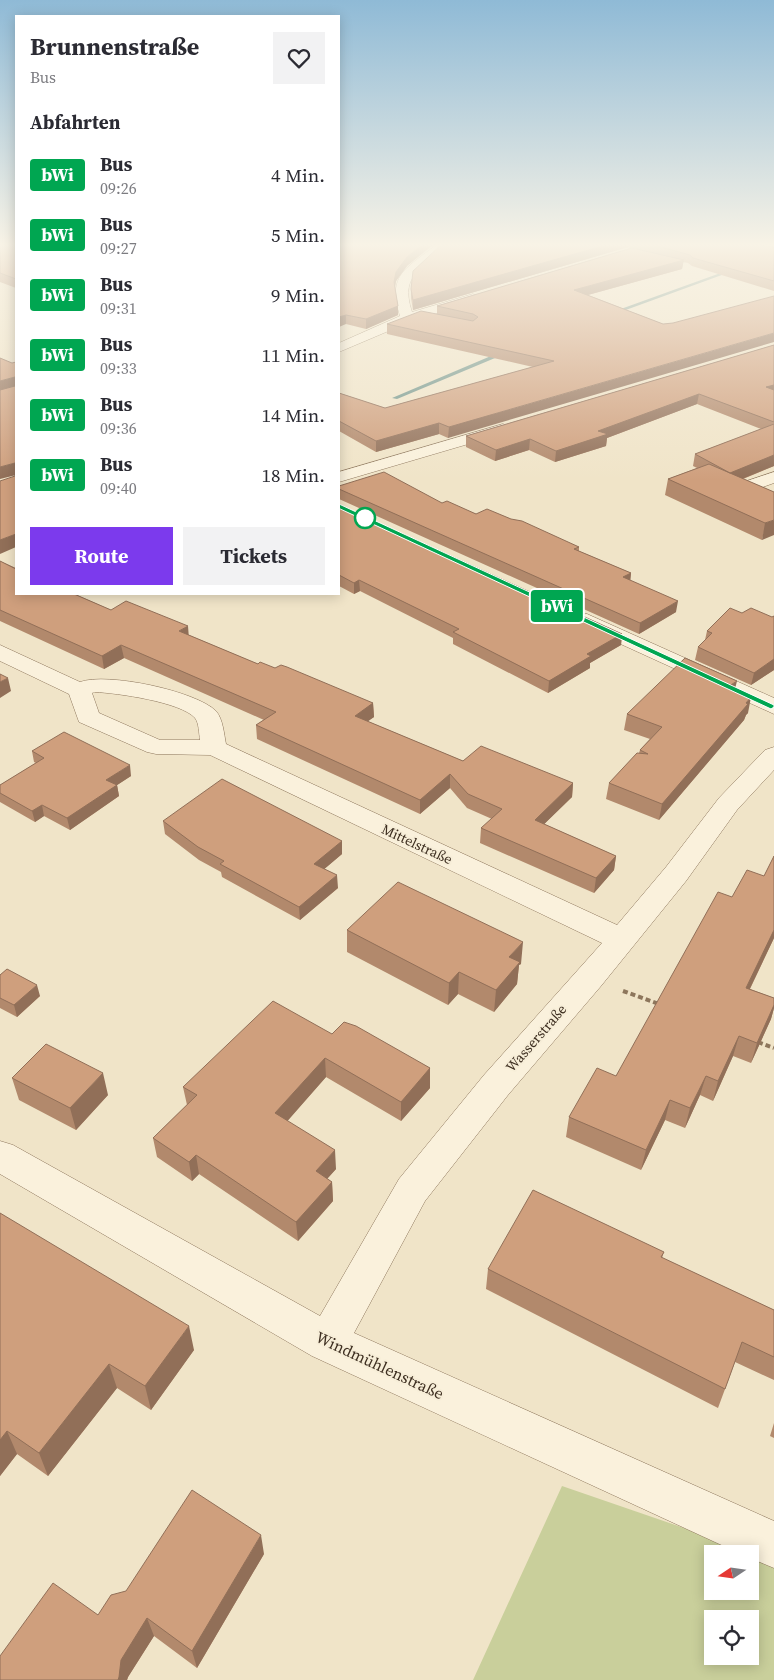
<!DOCTYPE html>
<html lang="de">
<meta charset="utf-8">
<style>
:root{--surface:#fff;--page:#f2f2f3;--text:#2b2b33;--muted:#7c7c81;--accent:#7c3aed}
body{margin:0;font-family:"Source Serif 4",serif;background:var(--page);color:var(--text);height:100vh;display:flex;flex-direction:column;font-size:19px;white-space:nowrap}
*{box-sizing:border-box;margin:0}
p{font-size:16px;color:var(--muted)}
.icon{flex:none;width:28px;height:28px;fill:none;stroke:currentColor;stroke-width:2;stroke-linecap:round;stroke-linejoin:round}
.map{position:relative;flex:1;overflow:hidden}
.side{position:absolute;left:15px;top:15px;width:325px;height:580px;display:flex;flex-direction:column;background:var(--surface);border-radius:0px;box-shadow:0 2px 12px #0003}
.side>*{flex:none}
.badge{padding:0 10px;border-radius:4px;font-size:18px;line-height:32px}
.needle{width:32px;rotate:257deg}
.fabs{position:absolute;left:704px;top:1545px;display:grid;gap:10px}
.fabs a{display:grid;place-items:center;width:55px;height:55px;border-radius:0px;background:var(--surface);box-shadow:0 2px 12px #0003;font-size:25px}
.map>.badge{position:absolute;translate:-50% -50%;box-shadow:0 0 0 2px #fff}
h2{padding:0 15px;font-size:19px;line-height:45px}
.round{display:grid;place-items:center;flex:none;width:52px;height:52px;border-radius:0px;background:var(--page)}
.overview{display:flex;align-items:center;justify-content:space-between;height:85px;padding:0 15px}
h1{font-size:24px;font-weight:700;line-height:38px}
.primary-button{display:flex;gap:10px;margin-top:auto;padding:10px 15px}
.primary-button a{flex:1;height:58px;border-radius:0px;background:var(--accent);color:#fff;font-size:20px;font-weight:700;line-height:58px;text-align:center}
.primary-button a+a{background:var(--page);color:var(--text)}
ul{padding:0;list-style:none}
li{display:flex;align-items:center;gap:15px;height:60px;padding:0 15px}
li div{flex:1}
li b{display:block;font-size:19px}
li em{font-style:normal}
li .badge{min-width:55px;font-weight:700;text-align:center}
.map>svg:first-child{display:block}
.green{fill:#c9cf9b;fill-rule:evenodd}
.lines{fill:none;stroke-linecap:round;stroke-linejoin:round}
.stream{fill:#6f938a;fill-rule:evenodd}
.street-casing{stroke:#8d765c;stroke-width:1}
.path{stroke:#8d765c;stroke-width:4;stroke-dasharray:5 3;stroke-linecap:butt}
.street{fill:#faf1dc;fill-rule:evenodd}
.wall{fill:#b2896c}
.shaded-wall{fill:#916f58}
.building{fill:#cf9f7d;stroke:#916f58}
.line{fill:#00a651;stroke:#fff}
.stop-dot{fill:#fff;stroke:#00a651;stroke-width:2.5}
.labels{text-anchor:middle;stroke-width:4;stroke-linejoin:round;paint-order:stroke}
.street-label{font-size:14px;fill:#3d2e20;stroke:#f7eed8}
.near-street-label{font-size:16px;fill:#3d2e20;stroke:#f7eed8}
</style>
<div class="map">
<svg width="774" height="1680" viewBox="0 0 774 1680">
<rect width="100%" height="100%" fill="#f0e4c8"/>
<path class="green" d="M562 1486 774 1559V1680H473ZM712 1554H750V1591H712ZM712 1619H750V1656H712Z"/>
<g class="lines">
<path class="stream" d="M726 271 730 272 612 315 607 314Z
M505 350 507 353 397 399 392 398Z"/>
<g class="street-casing">
<path id="street" d="M436 245H448C427 271 398 270 412 312L473 294 479 298 478 301 412 321 339 352V343L400 316C387 274 406 269 436 245Z
M503 424 509 426 511 429 509 432 339 482V472Z
M774 472V483L760 488 774 494V505L738 492 735 488 738 484Z
M587 614 774 698V714L579 625 576 620 579 615Z
M0 645 80 682C107 672 196 691 216 711 223 719 224 734 226 744L617 925 666 867 719 798 765 750 774 747V770L737 810 686 881 601 986 508 1095 425 1201 354 1333 774 1521V1568L750 1558V1554H741L312 1356 0 1174V1141L13 1145 320 1316 399 1179 484 1075 602 943 210 755 156 754 147 752 79 722 69 694 0 661ZM95 692C117 693 181 702 195 718 199 723 199 734 200 740H160L99 713 92 693Z"/>
</g>
<path class="path" d="M623 991 659 1004
M758 1042 774 1048"/>
<use href="#street" class="street"/>
</g>
<path class="wall" d="M0 245H16V288L0 282Z
M339 245 407 266 396 281 395 287 398 306V315L366 329 346 324Z
M441 245H760L774 247V291L692 266 688 263 683 262 682 269 588 295 663 324 448 438 439 434 376 452 339 431V393L385 408 533 367 387 334V324L437 314V306L631 248 628 247 413 310 411 298V289Z
M774 345V466L743 479 774 492 762 540 665 495 668 479 697 468 693 466 695 454 761 429 697 404 607 438 606 446 555 462 529 450 495 461 466 447V436Z
M339 486 442 503 579 547V551L631 573 630 580 676 612 639 634 339 499Z
M339 505 622 634 621 645 590 663V668L548 693 453 644V638L360 591 354 594 339 586Z
M0 561 111 610 189 635 258 664 275 668 373 703 374 717 367 721 463 761 573 783 572 797 544 824 616 856 614 870 594 893 480 843 481 828 492 819 467 808 450 788 420 814 257 739 256 725 264 720 124 658 104 669 0 621Z
M742 613 772 617 774 616V670L751 685 695 660 698 647 705 640 707 631Z
M735 691 748 713 746 715 744 720 659 820 606 799 609 783 639 753 640 750 650 739 624 730 627 714Z
M32 751 131 776 117 785 119 796 70 830 44 816 35 822 0 802V785L36 763 34 762Z
M163 821 342 841V854L324 869 338 888 300 920 222 877 221 872 199 860 165 834Z
M774 856V938L750 989 774 998V1008L771 1019 751 1063 733 1056 713 1101 700 1095 685 1128 665 1120 641 1170 566 1137 569 1117 616 1076 732 897 764 876Z
M347 930 521 964 519 965 517 984 494 1012 458 994 448 1005 347 952Z
M0 975 40 996 17 1017 0 1008Z
M332 1034 430 1068V1088L401 1121 326 1077 287 1121 336 1169 327 1179 332 1182 333 1201 298 1241 199 1174 192 1181 157 1157 153 1138 187 1105 183 1087Z
M12 1078 108 1095 76 1130 19 1100Z
M0 1213 194 1350 151 1410 117 1388 48 1476 17 1454 0 1476Z
M664 1252 662 1258 774 1310V1380L735 1362 718 1408 486 1289 488 1269Z
M774 1423V1438L770 1436Z
M264 1554 197 1668 154 1636 128 1677 127 1680H0L98 1615Z"/>
<path class="shaded-wall" d="M422 245H433L407 266 396 281 394 291V282L396 272 407 257Z
M606 245H628V247L413 310V300Z
M684 260 682 269 573 299 574 290Z
M398 306V315L366 329V319Z
M346 315V324L339 327V317Z
M774 333V342L448 438 449 427Z
M15 377 16 388 0 392V381Z
M774 385V395L766 387Z
M699 394 697 404 607 438 606 446 555 462 556 451 598 431Z
M439 423V434L376 452V441Z
M530 439 529 450 495 461 496 450Z
M774 455V466L727 485 729 473Z
M15 463 16 475 0 479V467Z
M774 520V535L762 540 765 523Z
M16 534V547L0 554V540Z
M631 573 630 584 623 577Z
M359 580 360 591 354 594V583Z
M678 601 676 612 639 634 640 623Z
M188 626 189 639 179 631Z
M622 634 621 645 590 663V668L548 693 549 681 587 654Z
M121 645 124 658 104 669 102 656Z
M774 659V670L751 685 754 673Z
M8 678 11 691 0 698V682Z
M737 681 733 697 726 688Z
M751 697 748 713 746 715 744 720 659 820 662 804Z
M373 703 374 717 356 730 355 716Z
M130 765 131 776 108 791 106 780Z
M450 774V788L420 814V800Z
M573 783 572 797 533 835 535 820Z
M117 785 119 796 70 830 67 818Z
M42 805 44 816 35 822 32 811Z
M342 841V854L315 877 314 864Z
M616 856 614 870 594 893 596 878Z
M337 875 338 888 300 920 299 907Z
M774 930V938L741 1007 746 988Z
M523 942 521 964 519 965 517 984 494 1012 496 990 509 957Z
M459 972 458 994 448 1005 449 983Z
M37 985 40 996 17 1017 14 1005Z
M774 1005V1008L771 1019 751 1063 757 1043Z
M739 1036 733 1056 713 1101 718 1081Z
M325 1058 326 1077 277 1133 275 1113Z
M430 1068V1088L401 1121V1102Z
M103 1073 108 1095 76 1130 70 1108Z
M706 1076 700 1095 685 1128 690 1108Z
M670 1100 665 1120 641 1170 646 1150Z
M335 1150 336 1169 317 1190 316 1171Z
M196 1155 199 1174 192 1181 189 1162Z
M332 1182 333 1201 298 1241 296 1222Z
M189 1326 194 1350 151 1410 145 1386Z
M109 1364 117 1388 48 1476 39 1453Z
M7 1431 17 1454 0 1476V1440Z
M261 1535 264 1554 197 1668 192 1651Z
M147 1618 154 1636 128 1677 127 1680H118L121 1660Z"/>
<path class="building" d="M0 245H16V279L0 273Z
M339 245H422L407 257 396 272 394 282 398 306 366 319 346 315 339 317Z
M441 245H606L413 300 411 289 413 271Z
M654 245H760L774 247V281L693 258 690 255Z
M632 248 684 260 574 290 663 324 673 323 774 296V333L449 427 439 423 376 441 339 421V393L385 408 554 361 387 324 421 311 473 321 478 317 473 314 437 306Z
M774 345V385L766 387 774 390V422L699 394 598 431 608 434 556 451 530 439 496 450 466 436Z
M0 358 12 363 16 362V534L0 540V481L15 476V463L0 467V390L15 386V377L0 381Z
M774 424V455L730 473 695 454Z
M709 464 774 492V520L765 523 668 479Z
M384 472 442 503 447 501 476 514 487 509 511 519 522 521 579 547 574 549 631 573 623 577 678 601 640 623 339 489V486Z
M339 505 622 634 587 654 591 656 549 681 453 632 459 629 359 580 354 583 339 575Z
M0 561 16 569V594H74L111 610 126 601 188 626 179 631 258 664 260 662 275 668 281 665 287 667 373 703 355 716 463 761 481 746 573 783 535 820 616 856 596 878 481 828 502 809 468 794 450 774 420 800 256 725 276 712 121 645 102 656 0 610Z
M730 608 742 613 751 608 772 617 774 616V659L754 673 698 647 712 633 707 631Z
M685 658 737 681 726 688 751 697 746 703 748 704 662 804 609 783 637 753 648 754 640 750 662 727 627 714Z
M0 674 8 678 0 682Z
M64 732 130 765 106 780 117 785 67 818 42 805 32 811 0 793V785L44 758 32 751Z
M222 779 342 841 314 864 337 875 299 907 220 864 224 861 198 847 163 821Z
M774 856V930L746 988 774 998V1005L757 1043 739 1036 718 1081 706 1076 690 1108 670 1100 646 1150 569 1117 597 1068 616 1076 718 892 732 897 747 870 764 876Z
M398 882 523 942 509 957 520 962 496 990 459 972 449 983 347 930Z
M7 969 37 985 14 1005 0 998V975Z
M273 1001 332 1034 344 1022 356 1026 430 1068 401 1102 325 1058 275 1113 335 1150 316 1171 332 1182 296 1222 196 1155 189 1162 153 1138 197 1095 183 1087Z
M46 1044 103 1073 70 1108 12 1078Z
M533 1190 664 1252 661 1257 774 1310V1357L742 1342 725 1389 488 1269Z
M0 1213 189 1326 145 1386 109 1364 39 1453 7 1431 0 1440Z
M192 1490 261 1535 192 1651 147 1618 121 1660 119 1677 118 1680H0V1656L53 1583 98 1615 111 1595 126 1591Z"/>
<linearGradient id="sky" x2="0" y2="1"><stop stop-color="#8fbad6"/><stop offset="0.51" stop-color="#f8f3e6"/><stop offset="1" stop-color="#f8f3e6" stop-opacity="0"/></linearGradient>
<rect width="774" height="480" fill="url(#sky)"/>
<path class="line" d="M339 504 774 705V707L771 709 336 507Z"/>
<circle class="stop-dot" cx="365" cy="518" r="10"/>
<g class="labels">
<g class="street-label">
<text transform="translate(417 844) rotate(25)" y="5">Mittelstraße</text>
<text transform="translate(536 1038) rotate(-49)" y="5">Wasserstraße</text>
</g>
<g class="near-street-label">
<text transform="translate(380 1365) rotate(25)" y="6">Windmühlenstraße</text>
</g>
</g>
</svg>
<div class="fabs">
<a><svg class="needle" viewBox="-14 -14 28 28"><path d="M0-13l5 13h-10z" fill="#e53935"/><path d="M0 13l5-13h-10z" fill="#7c7c81"/></svg></a>
<a><svg class="icon" aria-label="locate" viewBox="0 0 24 24"><circle cx="12" cy="12" r="6"/><path d="M12 2v4M12 18v4M2 12h4M18 12h4"/></svg></a>
</div>
<b class="badge" style="left:557px;top:606px;background:#00a651;color:#fff">bWi</b>
<section class="side">
<div class="overview"><div><h1>Brunnenstraße</h1><p>Bus</p></div><a class="round"><svg class="icon" aria-label="heart" viewBox="0 0 24 24"><path d="M12 20l-8-8c-3-5 5-10 8-4 3-6 11-1 8 4z"/></svg></a></div>
<h2>Abfahrten</h2>
<ul>
<li><span class="badge" style="background:#00a651;color:#fff">bWi</span><div><b>Bus</b><p>09:26</p></div><em>4 Min.</em></li>
<li><span class="badge" style="background:#00a651;color:#fff">bWi</span><div><b>Bus</b><p>09:27</p></div><em>5 Min.</em></li>
<li><span class="badge" style="background:#00a651;color:#fff">bWi</span><div><b>Bus</b><p>09:31</p></div><em>9 Min.</em></li>
<li><span class="badge" style="background:#00a651;color:#fff">bWi</span><div><b>Bus</b><p>09:33</p></div><em>11 Min.</em></li>
<li><span class="badge" style="background:#00a651;color:#fff">bWi</span><div><b>Bus</b><p>09:36</p></div><em>14 Min.</em></li>
<li><span class="badge" style="background:#00a651;color:#fff">bWi</span><div><b>Bus</b><p>09:40</p></div><em>18 Min.</em></li>
</ul>
<div class="primary-button"><a>Route</a><a>Tickets</a></div>
</section>
</div>
